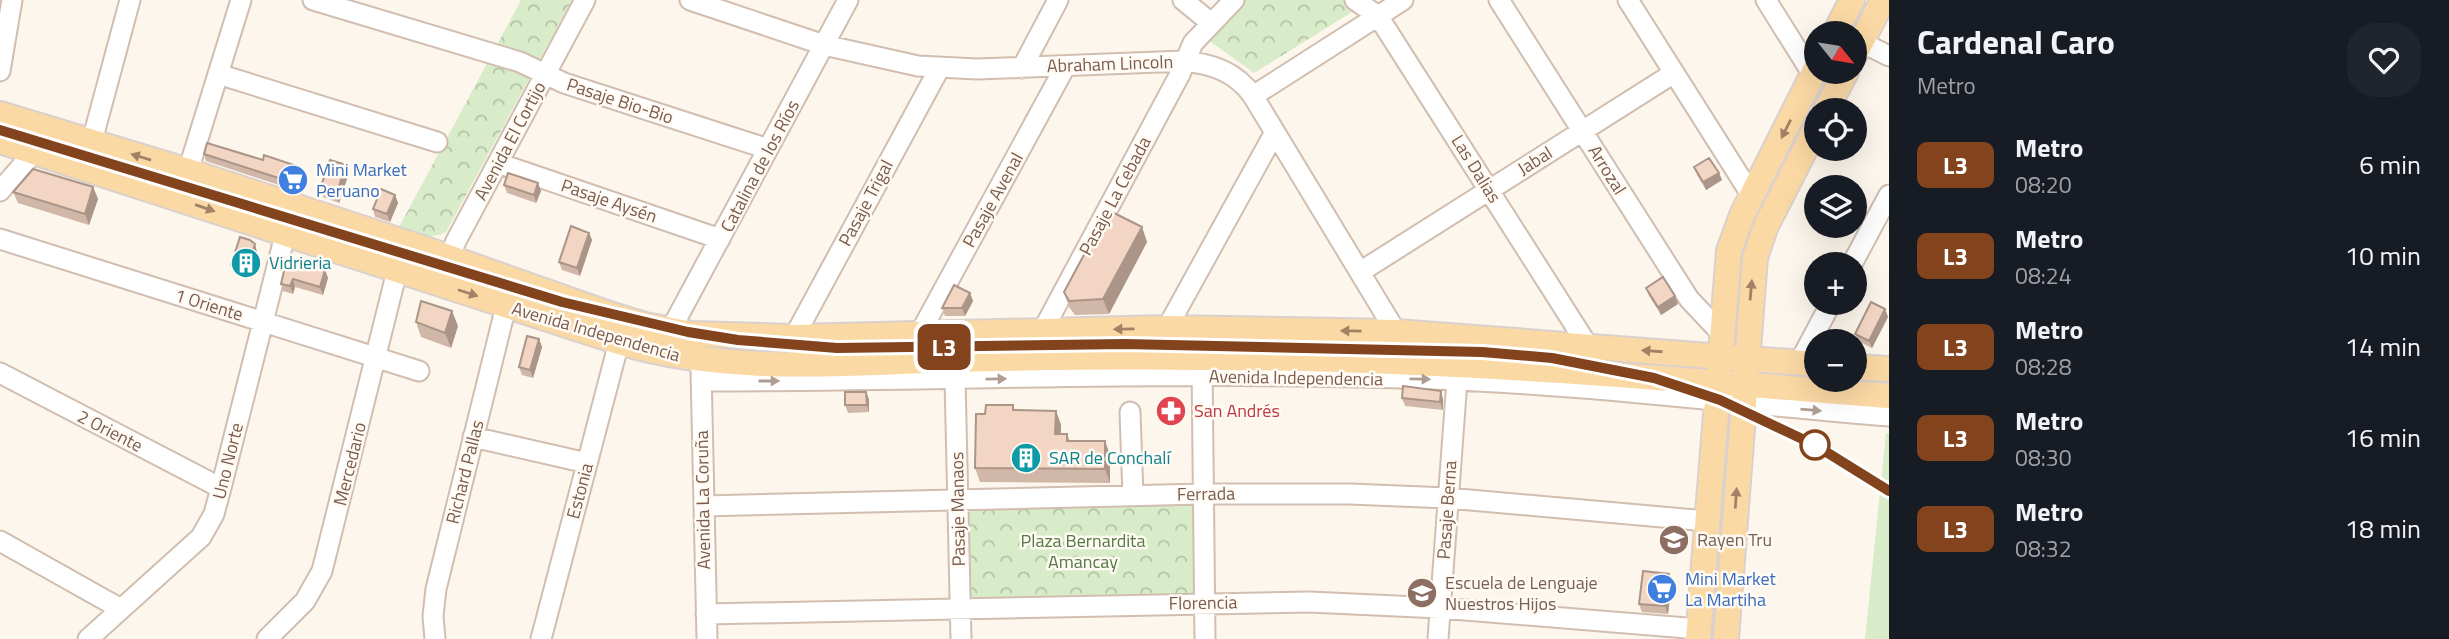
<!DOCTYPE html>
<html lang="es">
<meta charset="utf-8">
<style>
:root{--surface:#171b24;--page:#20242c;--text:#f1f3f6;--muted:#9ea1a6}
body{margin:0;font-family:"Titillium Web",sans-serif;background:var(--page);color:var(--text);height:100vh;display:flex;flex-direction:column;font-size:26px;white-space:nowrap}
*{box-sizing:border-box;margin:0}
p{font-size:23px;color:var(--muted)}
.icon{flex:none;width:38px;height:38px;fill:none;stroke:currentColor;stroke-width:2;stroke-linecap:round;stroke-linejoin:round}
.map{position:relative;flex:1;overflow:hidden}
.panel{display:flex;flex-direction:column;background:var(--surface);width:560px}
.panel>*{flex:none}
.badge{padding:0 14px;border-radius:10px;font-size:24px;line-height:46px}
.needle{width:46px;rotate:120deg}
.fabs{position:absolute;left:1804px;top:21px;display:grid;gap:14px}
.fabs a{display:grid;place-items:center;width:63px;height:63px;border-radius:50%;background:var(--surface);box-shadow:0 7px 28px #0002;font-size:35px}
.map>.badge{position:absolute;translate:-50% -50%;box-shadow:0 0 0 4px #fff}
.round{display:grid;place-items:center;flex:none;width:74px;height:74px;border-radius:28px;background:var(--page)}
.summary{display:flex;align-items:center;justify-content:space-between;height:119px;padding:0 28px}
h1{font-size:33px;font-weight:700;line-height:52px}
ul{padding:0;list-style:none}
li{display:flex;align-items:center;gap:21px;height:91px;padding:0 28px}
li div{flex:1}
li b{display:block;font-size:26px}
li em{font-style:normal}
li .badge{min-width:77px;font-weight:700;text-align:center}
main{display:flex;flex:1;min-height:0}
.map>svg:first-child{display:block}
.park{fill:url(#park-crowns)}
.garden{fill:#d8ecc9}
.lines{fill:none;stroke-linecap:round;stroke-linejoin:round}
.minor-casing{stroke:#d1beb0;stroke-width:23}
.major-casing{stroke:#dad1cd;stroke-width:28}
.minor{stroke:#fff;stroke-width:19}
.major{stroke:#fbd9a5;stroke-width:24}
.wall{fill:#d1b7a8}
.shaded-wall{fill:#aa9588}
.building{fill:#f3d5c3;stroke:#aa9588;stroke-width:2}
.oneway{fill:#a18267}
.oneway2{fill:#af9d94}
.line-casing{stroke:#fff;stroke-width:16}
.line{stroke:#83441d;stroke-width:10}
.stop-dot{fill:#fff;stroke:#83441d;stroke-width:3.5}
.labels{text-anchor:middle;stroke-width:5;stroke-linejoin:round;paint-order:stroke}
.street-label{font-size:18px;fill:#7a5c4d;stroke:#fffaf3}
.shop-label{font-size:18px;fill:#366cbe;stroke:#fffaf3;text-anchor:start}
.culture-label{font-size:18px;fill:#0d838f;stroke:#fffaf3;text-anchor:start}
.health-label{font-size:18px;fill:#be3a42;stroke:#fffaf3;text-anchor:start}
.education-label{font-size:18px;fill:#785e54;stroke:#fffaf3;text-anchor:start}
.park-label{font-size:18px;fill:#537a41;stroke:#fffaf3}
</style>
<main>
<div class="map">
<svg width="1889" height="639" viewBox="0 0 1889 639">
<defs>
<pattern id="park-crowns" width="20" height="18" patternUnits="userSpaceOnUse" patternTransform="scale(1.75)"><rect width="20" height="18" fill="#d8ecc9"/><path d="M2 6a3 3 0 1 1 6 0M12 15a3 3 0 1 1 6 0" fill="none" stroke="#b4c2a5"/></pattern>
</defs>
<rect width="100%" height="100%" fill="#fdf6ec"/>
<path class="park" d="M521 0H572L446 232C430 241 415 234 398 229Z
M1244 0H1347L1352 7V12L1254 73 1211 42V34Z
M1195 502 1197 596 971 601 969 506Z"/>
<path class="garden" d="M1886 433 1889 434V639H1865Z"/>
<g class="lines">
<g class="minor-casing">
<path id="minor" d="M313 0 520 62 564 83 768 149
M690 0 824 45 918 66 977 69 1184 61C1213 64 1236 72 1253 96L1396 332
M1183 0 1211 23
M1355 0 1378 16 1588 346
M1499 0 1689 299 1722 334
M1628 0 1752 196
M1766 0 1813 75
M1861 42 1889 56
M1022 68 1058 0
M0 71 12 0
M218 74 437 142
M1253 96 1403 0
M92 141 130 0
M498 163 720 239
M188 171 241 0
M0 191 35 151
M0 239 419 371
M1852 264 1889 195
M1360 272 1674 73
M438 284 456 241 585 0
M1167 328 1275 132
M1043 330 1180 74 1193 43 1234 0
M670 331 848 0
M920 333 1065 67
M794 337 939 69
M1799 363 1831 303
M1202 364 1205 639
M701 369 707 639
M0 373 221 488
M955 379 961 639
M701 381C944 381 1187 370 1430 379 1583 384 1736 404 1889 416
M1130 412 1133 496
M473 437 587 463
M704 506 1203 494H1350L1448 498 1707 521
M0 541 121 609
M706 614 1309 602 1440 608 1699 629
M88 639 201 537 214 514 221 488 285 235
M267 639 305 601 322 571 397 271
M435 639 433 616 436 589 506 306
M541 639 619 342
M1438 639 1457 380"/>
</g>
<g class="major-casing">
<path id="major" d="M1835 33 1852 0
M1855 54 1883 0
M1826 110 1846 72
M0 114 188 171 428 250 612 315 645 325 692 334 794 337 1167 328 1396 332 1816 364
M0 141 619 342C727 374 838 364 949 360 1034 358 1120 357 1205 358 1434 358 1661 378 1889 396
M1855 367 1889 369
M1698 639 1729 251 1742 215 1816 68
M1726 639 1755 258 1765 228 1816 128"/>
</g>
<use href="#minor" class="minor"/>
<use href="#major" class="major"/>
</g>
<path class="wall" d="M204 154 263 160 300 167 303 175 297 191 206 161Z
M346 165 349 173 339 203 323 197 320 189Z
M1694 167 1719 173 1722 180 1706 190 1697 175Z
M504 185 541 191 536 203 507 193Z
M93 187 98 199 89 225 18 203 13 192Z
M395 195 398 203 390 222 375 217 373 209Z
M1142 227 1147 242 1109 314 1075 315 1069 307 1064 292Z
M589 233 592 240 580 276 562 270 559 262Z
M257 252 250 278 234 273 231 265Z
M325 270 328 278 323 295 295 287 293 294 283 291 281 284Z
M1646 288 1675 296 1678 304 1661 315 1649 296Z
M970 293 973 301 965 316H945L942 308Z
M1885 309 1888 317 1872 348 1858 341 1855 334Z
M416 322 458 326 451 348 421 337Z
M539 339 542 347 533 378 522 375 519 367Z
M1402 398 1443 399V410L1405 406Z
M869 399V412L848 413 845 405Z
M1013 405 1015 410 1056 411 1061 425V434H1067L1070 441H1105L1110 455V483L980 482 975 468Z
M1672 582 1668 614 1642 612 1639 604Z"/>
<path class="shaded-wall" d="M346 165 349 173 339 203 336 195Z
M300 167 303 175 297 191 294 183Z
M1719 173 1722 180 1706 190 1703 182Z
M538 183 541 191 536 203 534 195Z
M93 187 98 199 89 225 85 214Z
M395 195 398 203 390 222 387 214Z
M1142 227 1147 242 1109 314 1103 299Z
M589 233 592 240 580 276 577 268Z
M255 244 257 252 250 278 247 270Z
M325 270 328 278 323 295 320 287Z
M293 279 295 287 293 294 290 286Z
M970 293 973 301 965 316 962 308Z
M1675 296 1678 304 1661 315 1658 307Z
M1885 309 1888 317 1872 348 1869 341Z
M452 311 458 326 451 348 445 333Z
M539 339 542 347 533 378 530 370Z
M1441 391 1443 399V410L1440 402Z
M866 392 869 399V412L867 405Z
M1056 411 1061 425 1060 448 1055 434Z
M1105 441 1110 455V483L1105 469Z
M1669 574 1672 582 1668 614 1665 606Z"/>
<path class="building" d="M207 143 263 160 264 155 300 167 294 183 204 154Z
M1709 158 1719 173 1703 182 1694 167Z
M330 160 346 165 336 195 320 189Z
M33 169 93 187 85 214 13 192Z
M508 173 538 183 534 195 504 185Z
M381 189 395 195 387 214 373 209Z
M1108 210 1142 227 1103 299 1069 301 1064 292Z
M571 226 589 233 577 268 559 262Z
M240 237 250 240 255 244 247 270 231 265Z
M292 260 325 270 320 287 293 279 290 286 281 284 286 262Z
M1663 277 1675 296 1658 307 1646 288Z
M954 285 970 293 962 308H942Z
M421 301 452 311 445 333 416 322Z
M1871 302 1885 309 1869 341 1855 334Z
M527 336 539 339 530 370 519 367Z
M1403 386 1441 391 1440 402 1402 398Z
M845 392H866L867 405H845Z
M986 405H1013V410L1056 411 1055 434H1067V441H1105V469L975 468 976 414H985Z
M1643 571 1669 574 1665 606 1639 604Z"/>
<defs><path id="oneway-solid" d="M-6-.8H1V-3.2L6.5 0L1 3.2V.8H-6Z" transform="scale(1.75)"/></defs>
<g class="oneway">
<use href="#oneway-solid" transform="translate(1786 129) rotate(117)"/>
<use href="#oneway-solid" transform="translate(141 157) rotate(-163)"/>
<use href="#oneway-solid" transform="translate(205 208) rotate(19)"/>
<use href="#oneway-solid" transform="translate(1751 290) rotate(-85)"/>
<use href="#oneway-solid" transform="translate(468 293) rotate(18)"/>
<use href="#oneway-solid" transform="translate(1124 329) rotate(179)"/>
<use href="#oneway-solid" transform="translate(1351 331) rotate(-179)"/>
<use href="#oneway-solid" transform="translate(1652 351) rotate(-176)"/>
<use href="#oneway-solid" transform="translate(1736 498) rotate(-86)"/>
</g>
<g class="oneway2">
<use href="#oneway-solid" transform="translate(996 379) rotate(-1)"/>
<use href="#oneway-solid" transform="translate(1420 379) rotate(1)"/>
<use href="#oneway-solid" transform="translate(769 381)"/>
<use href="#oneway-solid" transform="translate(1811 410) rotate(5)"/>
</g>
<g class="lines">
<g class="line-casing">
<path id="line" d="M0 130 562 302 688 332 738 340 837 348 1125 344 1482 352 1552 358 1654 378 1720 400 1815 445 1889 491"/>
</g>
<use href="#line" class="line"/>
</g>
<defs>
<g id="supermarket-disc" transform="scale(1.575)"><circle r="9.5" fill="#3f7fe0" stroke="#fffaf3"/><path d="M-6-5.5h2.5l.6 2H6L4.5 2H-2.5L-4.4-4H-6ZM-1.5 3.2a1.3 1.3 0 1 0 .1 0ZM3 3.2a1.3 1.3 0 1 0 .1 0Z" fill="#fff"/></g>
<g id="building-disc" transform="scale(1.575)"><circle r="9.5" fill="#0f9aa8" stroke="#fffaf3"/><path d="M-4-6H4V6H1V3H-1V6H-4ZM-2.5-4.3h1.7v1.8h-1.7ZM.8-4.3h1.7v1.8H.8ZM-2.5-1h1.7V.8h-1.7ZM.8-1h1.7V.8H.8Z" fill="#fff"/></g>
<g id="pharmacy-disc" transform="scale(1.575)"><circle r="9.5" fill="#e0444e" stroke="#fffaf3"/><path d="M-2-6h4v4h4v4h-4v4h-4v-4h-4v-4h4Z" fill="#fff"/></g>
<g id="school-disc" transform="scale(1.575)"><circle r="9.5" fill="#8d6e63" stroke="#fffaf3"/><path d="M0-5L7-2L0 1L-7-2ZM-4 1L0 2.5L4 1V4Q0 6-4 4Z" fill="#fff"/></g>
</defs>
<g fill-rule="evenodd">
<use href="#supermarket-disc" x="293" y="180"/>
<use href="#building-disc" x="246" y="263"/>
<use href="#pharmacy-disc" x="1171" y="411"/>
<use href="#building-disc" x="1026" y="458"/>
<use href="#school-disc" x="1674" y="540"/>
<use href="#supermarket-disc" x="1662" y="589"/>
<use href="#school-disc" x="1422" y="593"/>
</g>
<circle class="stop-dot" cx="1815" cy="445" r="14"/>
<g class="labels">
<g class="street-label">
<text transform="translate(1110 64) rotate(-2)" y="6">Abraham Lincoln</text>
<text transform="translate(620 101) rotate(18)" y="6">Pasaje Bio-Bio</text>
<text transform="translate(510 141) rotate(-62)" y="6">Avenida El Cortijo</text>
<text transform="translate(1535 161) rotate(-32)" y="6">Jabal</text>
<text transform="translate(760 166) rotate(-62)" y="6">Catalina de los Ríos</text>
<text transform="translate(1476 169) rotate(58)" y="6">Las Dalias</text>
<text transform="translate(1607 170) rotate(58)" y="6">Arrozal</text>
<text transform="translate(1115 196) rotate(-62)" y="6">Pasaje La Cebada</text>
<text transform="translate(993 200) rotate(-61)" y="6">Pasaje Avenal</text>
<text transform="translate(609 201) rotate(19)" y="6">Pasaje Aysén</text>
<text transform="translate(866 203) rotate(-62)" y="6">Pasaje Trigal</text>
<text transform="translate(209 305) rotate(17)" y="6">1 Oriente</text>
<text transform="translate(596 332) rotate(16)" y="6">Avenida Independencia</text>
<text transform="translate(1296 378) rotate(1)" y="6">Avenida Independencia</text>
<text transform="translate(110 431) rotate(27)" y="6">2 Oriente</text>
<text transform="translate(228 461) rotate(-76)" y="6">Uno Norte</text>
<text transform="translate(350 464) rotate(-76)" y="6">Mercedario</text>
<text transform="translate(465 472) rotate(-76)" y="6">Richard Pallas</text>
<text transform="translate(580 491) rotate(-75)" y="6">Estonia</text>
<text transform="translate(1206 494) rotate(-1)" y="6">Ferrada</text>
<text transform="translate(703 500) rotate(-91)" y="6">Avenida La Coruña</text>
<text transform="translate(958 509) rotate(-91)" y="6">Pasaje Manaos</text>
<text transform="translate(1447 510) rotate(-86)" y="6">Pasaje Berna</text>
<text transform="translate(1203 603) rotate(-1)" y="6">Florencia</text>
</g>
<g class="shop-label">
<text x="316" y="176">Mini Market<tspan x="316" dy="21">Peruano</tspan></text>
<text x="1685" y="585">Mini Market<tspan x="1685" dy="21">La Martiha</tspan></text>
</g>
<g class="culture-label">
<text x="269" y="269">Vidrieria</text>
<text x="1049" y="464">SAR de Conchalí</text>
</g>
<g class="health-label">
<text x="1194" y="417">San Andrés</text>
</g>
<g class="education-label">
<text x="1697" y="546">Rayen Tru</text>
<text x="1445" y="589">Escuela de Lenguaje<tspan x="1445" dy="21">Nuestros Hijos</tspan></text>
</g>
<g class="park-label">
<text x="1083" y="547">Plaza Bernardita<tspan x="1083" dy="21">Amancay</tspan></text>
</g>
</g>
</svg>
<div class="fabs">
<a><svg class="needle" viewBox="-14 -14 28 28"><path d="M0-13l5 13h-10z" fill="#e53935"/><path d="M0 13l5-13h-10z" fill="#9ea1a6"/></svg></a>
<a><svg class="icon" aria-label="locate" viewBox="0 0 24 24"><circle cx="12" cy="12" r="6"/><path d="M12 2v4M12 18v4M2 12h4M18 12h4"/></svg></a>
<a><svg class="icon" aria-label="layers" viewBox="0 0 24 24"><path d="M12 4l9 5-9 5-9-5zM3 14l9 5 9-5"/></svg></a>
<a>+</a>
<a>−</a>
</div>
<b class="badge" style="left:944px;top:347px;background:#83441d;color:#fff">L3</b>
</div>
<section class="panel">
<div class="summary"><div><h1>Cardenal Caro</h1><p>Metro</p></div><a class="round"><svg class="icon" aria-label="heart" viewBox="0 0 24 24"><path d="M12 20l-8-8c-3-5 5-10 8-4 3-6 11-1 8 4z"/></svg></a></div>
<ul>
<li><span class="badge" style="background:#83441d;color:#fff">L3</span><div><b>Metro</b><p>08:20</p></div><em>6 min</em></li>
<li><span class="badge" style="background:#83441d;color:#fff">L3</span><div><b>Metro</b><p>08:24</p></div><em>10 min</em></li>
<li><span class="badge" style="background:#83441d;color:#fff">L3</span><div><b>Metro</b><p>08:28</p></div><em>14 min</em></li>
<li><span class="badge" style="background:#83441d;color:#fff">L3</span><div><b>Metro</b><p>08:30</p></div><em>16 min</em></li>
<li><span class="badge" style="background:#83441d;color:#fff">L3</span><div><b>Metro</b><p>08:32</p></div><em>18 min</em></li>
</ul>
</section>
</main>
